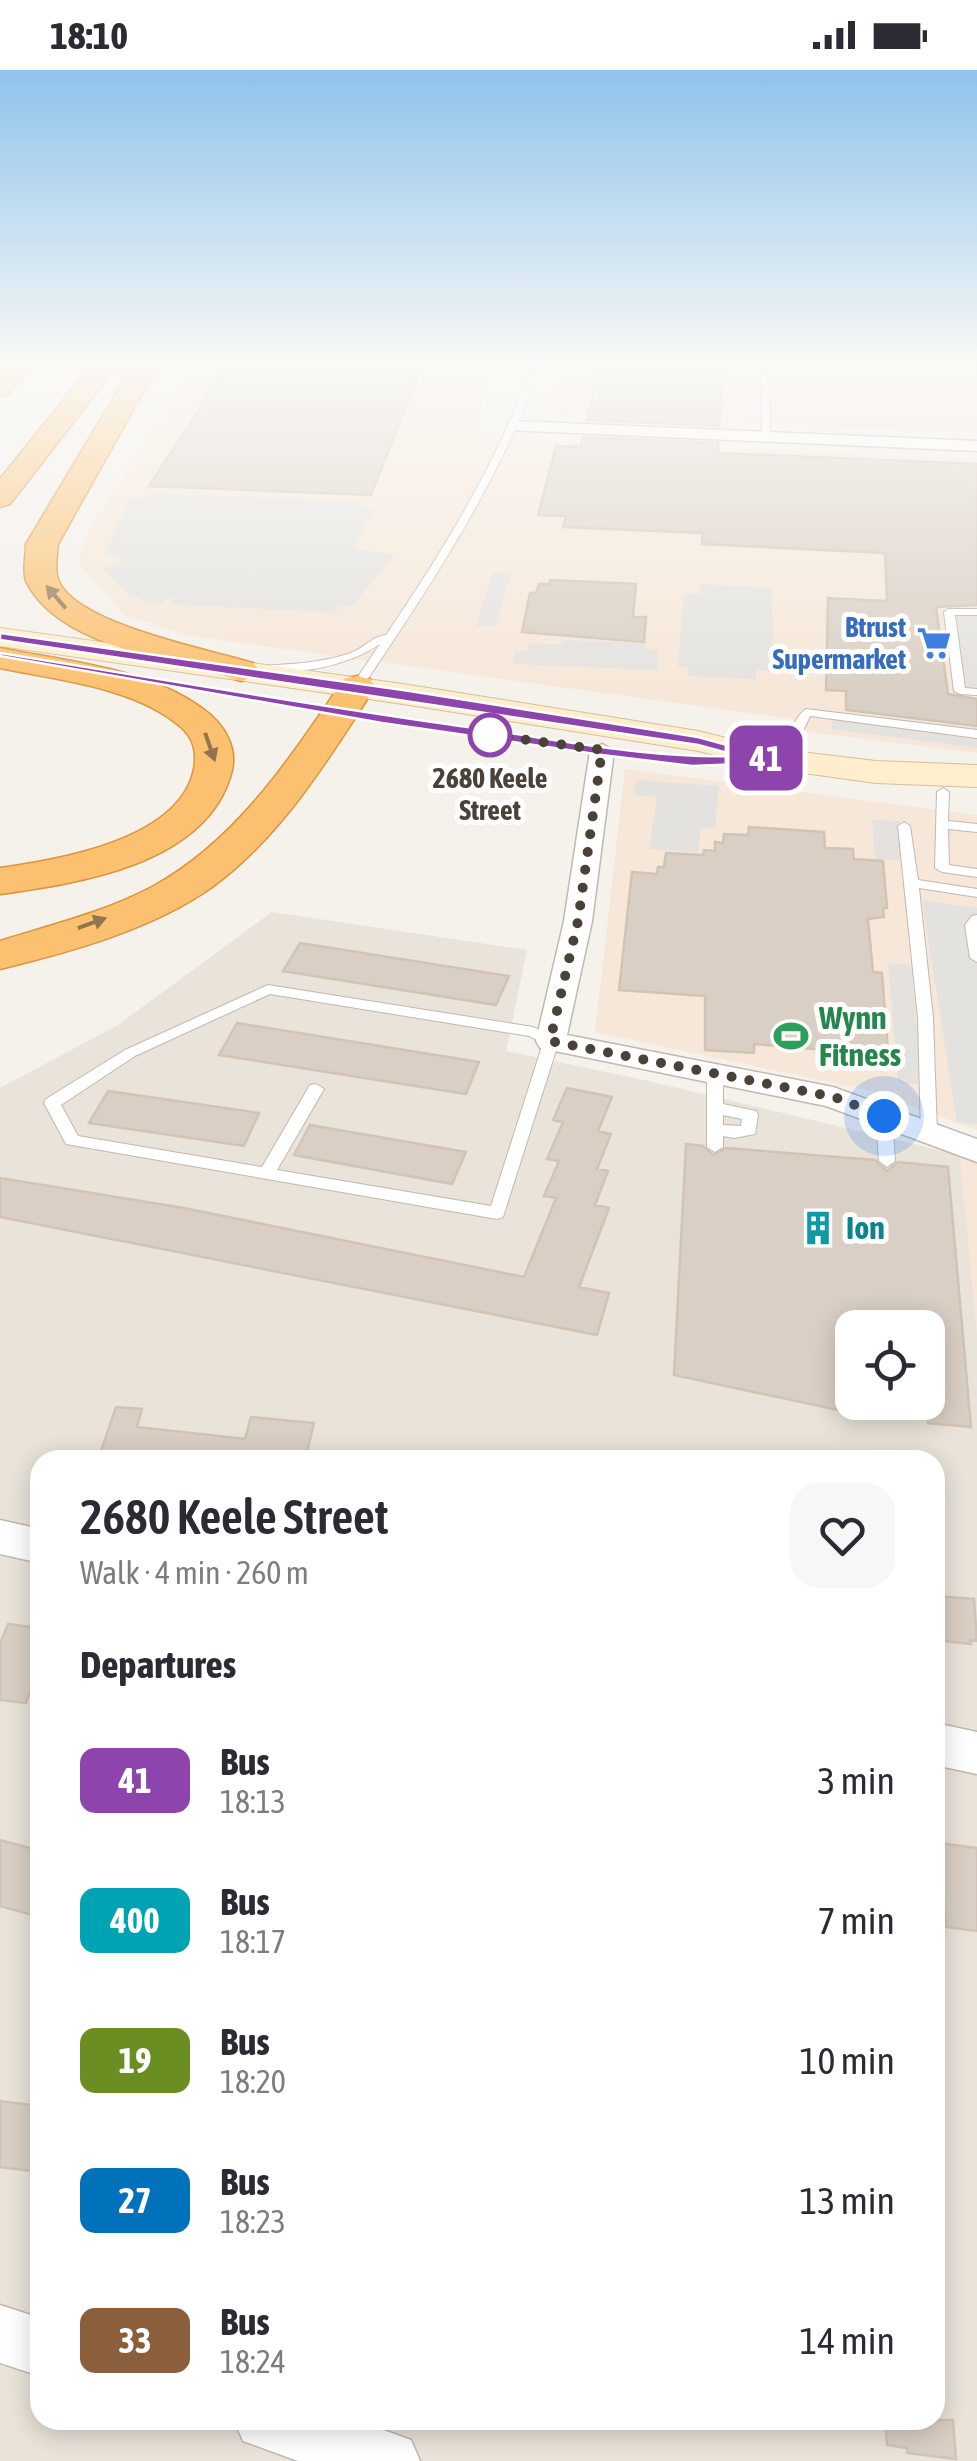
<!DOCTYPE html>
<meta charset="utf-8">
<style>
:root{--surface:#fff;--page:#f7f7f7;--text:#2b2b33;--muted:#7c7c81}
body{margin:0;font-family:"Asap Condensed",sans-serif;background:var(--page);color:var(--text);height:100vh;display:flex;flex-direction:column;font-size:38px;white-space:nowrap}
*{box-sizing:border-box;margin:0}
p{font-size:32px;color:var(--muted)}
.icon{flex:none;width:55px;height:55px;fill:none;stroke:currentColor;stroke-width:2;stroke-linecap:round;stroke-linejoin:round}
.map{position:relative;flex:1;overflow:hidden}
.sheet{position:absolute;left:30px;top:1380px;width:915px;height:980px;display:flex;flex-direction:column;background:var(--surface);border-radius:30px;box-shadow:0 5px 25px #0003}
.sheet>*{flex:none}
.badge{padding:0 20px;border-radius:15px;font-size:35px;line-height:65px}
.fabs{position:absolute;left:835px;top:1240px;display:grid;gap:20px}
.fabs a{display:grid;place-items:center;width:110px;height:110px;border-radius:20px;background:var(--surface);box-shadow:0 5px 25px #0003;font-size:50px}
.you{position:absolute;width:50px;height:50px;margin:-25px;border:8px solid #fff;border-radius:50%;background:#1a73e8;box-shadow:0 0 0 15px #1a73e833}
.map>.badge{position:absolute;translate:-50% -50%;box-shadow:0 0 0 5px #fff}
h2{padding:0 50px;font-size:38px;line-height:90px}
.round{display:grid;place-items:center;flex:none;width:105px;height:105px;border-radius:30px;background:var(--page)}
.headline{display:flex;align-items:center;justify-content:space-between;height:170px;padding:0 50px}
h1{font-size:48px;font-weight:600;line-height:75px}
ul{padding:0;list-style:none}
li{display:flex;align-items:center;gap:30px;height:140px;padding:0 50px}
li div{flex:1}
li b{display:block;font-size:38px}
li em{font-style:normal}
li .badge{min-width:110px;font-weight:700;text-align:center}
.status{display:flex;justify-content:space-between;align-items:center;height:70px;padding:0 50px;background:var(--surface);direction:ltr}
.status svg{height:28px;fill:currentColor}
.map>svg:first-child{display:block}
.residential{fill:#e9e3d9;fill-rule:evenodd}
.commercial{fill:#f6e7d8}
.medical{fill:#f5e1e0}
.parking{fill:#e4e2df}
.building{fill:#dacfc4;stroke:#d2c4b4;stroke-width:2.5}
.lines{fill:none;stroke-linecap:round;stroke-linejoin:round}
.service-casing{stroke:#c1b8ae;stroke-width:2}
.minor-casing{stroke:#c1b8ae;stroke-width:3}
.secondary-casing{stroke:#d4c09b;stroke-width:2}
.motorway-casing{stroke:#dc943f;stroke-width:3}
.service{fill:#fff;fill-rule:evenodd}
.minor{fill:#fff;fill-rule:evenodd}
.secondary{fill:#feeecd;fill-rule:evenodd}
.motorway{fill:#fcc170;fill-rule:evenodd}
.oneway{fill:#91754f}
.line{fill:#8e44ad;stroke:#fff;stroke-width:2.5}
.walk{stroke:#4a4239;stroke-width:10;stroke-dasharray:0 18}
.stop-dot{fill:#fff;stroke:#8e44ad;stroke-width:5}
.labels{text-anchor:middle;stroke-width:10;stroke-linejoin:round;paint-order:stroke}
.far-shop-label{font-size:28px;font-weight:bold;fill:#366cbe;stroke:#fff;text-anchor:end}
.far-stop-label{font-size:28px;font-weight:bold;fill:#4a4239;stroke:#fff}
.leisure-label{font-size:32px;font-weight:bold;fill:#27864d;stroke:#fff;text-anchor:start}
.culture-label{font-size:32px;font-weight:bold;fill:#0d838f;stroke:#fff;text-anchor:start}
</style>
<div class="status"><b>18:10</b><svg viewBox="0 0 49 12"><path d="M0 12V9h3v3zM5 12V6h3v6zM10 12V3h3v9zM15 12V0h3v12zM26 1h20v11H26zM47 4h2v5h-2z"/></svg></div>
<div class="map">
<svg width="977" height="2391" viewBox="0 0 977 2391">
<rect width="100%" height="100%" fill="#f5f1eb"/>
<path class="residential" d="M272 842 527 880 506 981 644 1010 960 1085 977 1262V2391H0V1018L118 955ZM852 1258H928V1332H852ZM40 1390H935V2350H40Z"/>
<path class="commercial" d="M199 292H493L472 368 977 389V683L793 660 794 649 190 566 125 545 78 492 92 454Z
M625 699 977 745V1060L871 1021 595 962Z
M960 1085 977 1090V1262Z"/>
<path class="medical" d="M566 292H977V363L549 344Z"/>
<path class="parking" d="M151 423 363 432 361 437 375 438 353 479 395 484 352 536H339L336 543 171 534 174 529 169 528 155 536 126 522 102 498 122 494 119 485 106 484 129 428H147Z
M493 502 511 503 495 557 476 556Z
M701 514 772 518 773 601 756 600V609L688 606V597H678L684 523 700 524Z
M954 542 977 543V620L959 619Z
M562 570 644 573V579L659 580 657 600 513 594 515 581H528L529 573 561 575Z
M834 642 977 658V678L831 659Z
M636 710 719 716 715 758 701 757 698 783 649 779 657 727 633 725Z
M872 750 899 751 902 790 875 789Z
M922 830 977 838V1054L957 1052Z
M888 893 911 895 922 1014 898 1013Z"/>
<path class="building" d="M230 292H424L371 425 149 416Z
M600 292H723L719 356 587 350Z
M583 367 718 373V383L977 394V535L936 537 948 624 977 629V656L846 640V621L826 620 828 528 887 531 885 483 702 474 703 463 563 457 566 446 538 445 556 376 581 377Z
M550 510 636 514 633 547H646L644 572 522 562 530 523H536L539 514H549Z
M749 757 824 762 825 778 853 779 854 789 883 791 887 838H883L884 847 868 849 873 902 882 903 889 993 827 988V980L754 974V983L705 980V926L619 920 632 802 657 804 658 797H664L666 783 703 785 704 780 715 781V772L723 773 724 764 748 765Z
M300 873 509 906 496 935 283 901Z
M237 953 479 992 466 1024 219 985Z
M567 1018 612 1027 598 1061 611 1064 597 1099 608 1101 595 1135 609 1138 579 1217 609 1223 597 1265 0 1147V1108L184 1138 524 1207 556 1128 544 1126 559 1091 547 1089 563 1052 553 1050Z
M108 1021 259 1043 244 1076 89 1053Z
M310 1055 466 1082 452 1114 294 1085Z
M686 1074 703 1076 713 1085 726 1078 875 1090 887 1101 898 1092 948 1097 971 1357 928 1353V1258H852V1343L674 1305Z
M116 1337 142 1339 137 1357 245 1369 251 1347 314 1353 305 1390H98Z
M935 1526 974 1529 977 1571 970 1570 971 1574 935 1570Z
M8 1554 40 1558V1608H35L26 1633 0 1630V1574Z
M0 1770 40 1781V1847L0 1836Z
M939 1773 977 1778V1861L946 1857Z
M0 2031 40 2036V2102L0 2097Z
M885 2350H953L956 2389 907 2383V2378L887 2375Z"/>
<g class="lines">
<g class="service-casing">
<path id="service" d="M534 292H542C500 412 431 515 361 619L351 617 380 574C346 597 298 605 257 601L255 599 261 596C291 594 322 593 351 583 364 578 373 566 386 565 445 478 498 391 534 292Z
M761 292H769L770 367 766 370 762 367Z
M977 539V545H955L965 618 977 619V625L960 624 954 621 944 542 949 539Z
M806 639 977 660V668L810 646 802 663 797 692 787 695C785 676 791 650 806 639Z
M943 718 949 722 948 751 977 754V762L948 759 949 795 977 799V807L942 802 935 798 937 722Z
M904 752 910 756 918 810 977 819V827L919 818 933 948 937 1063 929 1068 921 1063 918 948 898 756Z
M977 845V892L970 888 965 855 972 846Z
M268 915 533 957 556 968 559 971 503 1147 497 1149 66 1074 44 1033 46 1029 125 980ZM270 924 529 966 543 973 491 1136 277 1100 324 1019 316 1014 310 1015 262 1097 78 1066 61 1035 135 986Z
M715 999 723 1004V1034L756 1041 758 1045 755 1064 734 1068 723 1066V1077L715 1082 707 1077V1004ZM723 1045 742 1049 741 1056 723 1055Z
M884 1041 892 1046 895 1091 887 1097 879 1091 876 1046Z"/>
</g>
<g class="minor-casing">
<path id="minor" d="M514 351 977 371V381L508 360V352Z
M602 674 614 681 592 851 567 965 833 1017 977 1069V1092L826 1036 540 978 536 971 564 851 590 681Z
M0 1450 40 1459V1493L0 1484Z
M935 1653 977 1662V1704L935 1695Z
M0 2235 40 2248V2306L0 2293Z
M234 2350H356L411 2370 420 2391H298L243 2371Z"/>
</g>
<g class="secondary-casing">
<path id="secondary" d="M0 558 403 614 698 661 767 678 876 691 977 695V717L876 713 767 698 698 681 403 634 0 576Z"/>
</g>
<g class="motorway-casing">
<path id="motorway" d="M9 292H35L9 323 0 326V302Z
M94 292H120L10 434 0 437V409Z
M135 292H160L58 474C57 484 55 496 57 506 67 553 211 580 253 593L259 600 253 607 241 611 229 607C167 589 59 575 27 513 22 503 26 486 26 474Z
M0 578C65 591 148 598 203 639 224 654 239 678 231 704 205 795 78 813 0 824V798C58 790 180 770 194 699 197 682 194 669 181 657 135 617 57 610 0 598Z
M357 606 370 609 375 617C329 688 282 766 212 817 153 859 70 882 0 899V871C51 855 105 842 152 817 237 771 291 687 344 609Z"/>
</g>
<use href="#service" class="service"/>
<use href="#minor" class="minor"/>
<use href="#secondary" class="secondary"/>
<use href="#motorway" class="motorway"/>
</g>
<defs><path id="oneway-solid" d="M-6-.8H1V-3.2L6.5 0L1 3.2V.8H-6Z" transform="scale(2.5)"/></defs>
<g class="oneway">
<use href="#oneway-solid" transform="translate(56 527) rotate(-131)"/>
<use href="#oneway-solid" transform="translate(210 677) rotate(71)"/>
<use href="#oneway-solid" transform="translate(92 853) rotate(-20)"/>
</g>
<linearGradient id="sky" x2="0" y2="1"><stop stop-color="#8fc3eb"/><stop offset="0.47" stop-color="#faf9f6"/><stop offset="1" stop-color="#faf9f6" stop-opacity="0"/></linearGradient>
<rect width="977" height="626" fill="url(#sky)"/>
<path class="line" d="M0 563 403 620 698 667 774 688 767 693 692 696 602 685 382 653 0 586V583C161 609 321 637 482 659 567 671 653 689 739 686L698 675 0 570Z"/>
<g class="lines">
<path class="walk" d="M490 665 602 680 578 851 550 971 834 1027 884 1046"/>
</g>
<defs>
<g id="supermarket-bare" transform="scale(2.7)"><path d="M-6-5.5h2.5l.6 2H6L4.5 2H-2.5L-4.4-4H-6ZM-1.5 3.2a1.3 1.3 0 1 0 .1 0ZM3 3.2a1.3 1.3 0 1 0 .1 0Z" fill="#3f7fe0" stroke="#fff" stroke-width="2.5" paint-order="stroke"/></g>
<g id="stadium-bare" transform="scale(2.7)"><path d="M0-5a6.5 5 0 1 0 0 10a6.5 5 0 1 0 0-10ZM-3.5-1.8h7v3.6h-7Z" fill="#2e9e5b" stroke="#fff" stroke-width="2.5" paint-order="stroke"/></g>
<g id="building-bare" transform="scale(2.7)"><path d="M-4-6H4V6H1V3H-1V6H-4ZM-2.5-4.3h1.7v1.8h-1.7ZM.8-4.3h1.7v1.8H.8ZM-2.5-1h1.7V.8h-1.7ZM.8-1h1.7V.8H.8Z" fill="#0f9aa8" stroke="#fff" stroke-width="2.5" paint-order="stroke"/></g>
</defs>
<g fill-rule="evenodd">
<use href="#supermarket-bare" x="934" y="573"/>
<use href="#stadium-bare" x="791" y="966"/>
<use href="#building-bare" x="818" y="1158"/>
</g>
<circle class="stop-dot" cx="490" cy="665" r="20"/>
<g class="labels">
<g class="far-shop-label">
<text x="906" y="567">Btrust<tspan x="906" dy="32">Supermarket</tspan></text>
</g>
<g class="far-stop-label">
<text x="490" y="718">2680 Keele<tspan x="490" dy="32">Street</tspan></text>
</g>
<g class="leisure-label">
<text x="819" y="959">Wynn<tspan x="819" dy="37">Fitness</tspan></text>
</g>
<g class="culture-label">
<text x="846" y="1169">Ion</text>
</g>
</g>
</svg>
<div class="fabs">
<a><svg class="icon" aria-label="locate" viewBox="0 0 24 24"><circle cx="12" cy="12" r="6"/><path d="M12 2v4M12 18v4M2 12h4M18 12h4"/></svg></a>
</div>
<div class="you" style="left:884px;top:1046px"></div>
<b class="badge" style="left:766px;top:688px;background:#8e44ad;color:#fff">41</b>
<section class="sheet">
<div class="headline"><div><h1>2680 Keele Street</h1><p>Walk · 4 min · 260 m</p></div><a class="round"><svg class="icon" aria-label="heart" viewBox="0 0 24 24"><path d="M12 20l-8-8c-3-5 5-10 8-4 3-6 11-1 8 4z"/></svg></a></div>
<h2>Departures</h2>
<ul>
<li><span class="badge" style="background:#8e44ad;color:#fff">41</span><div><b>Bus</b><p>18:13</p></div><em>3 min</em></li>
<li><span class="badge" style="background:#00a3b4;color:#fff">400</span><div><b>Bus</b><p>18:17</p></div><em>7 min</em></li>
<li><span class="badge" style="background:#6b8e23;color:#fff">19</span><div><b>Bus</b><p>18:20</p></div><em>10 min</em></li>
<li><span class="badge" style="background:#0072bc;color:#fff">27</span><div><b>Bus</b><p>18:23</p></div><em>13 min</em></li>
<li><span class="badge" style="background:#8b5e3c;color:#fff">33</span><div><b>Bus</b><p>18:24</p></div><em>14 min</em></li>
</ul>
</section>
</div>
